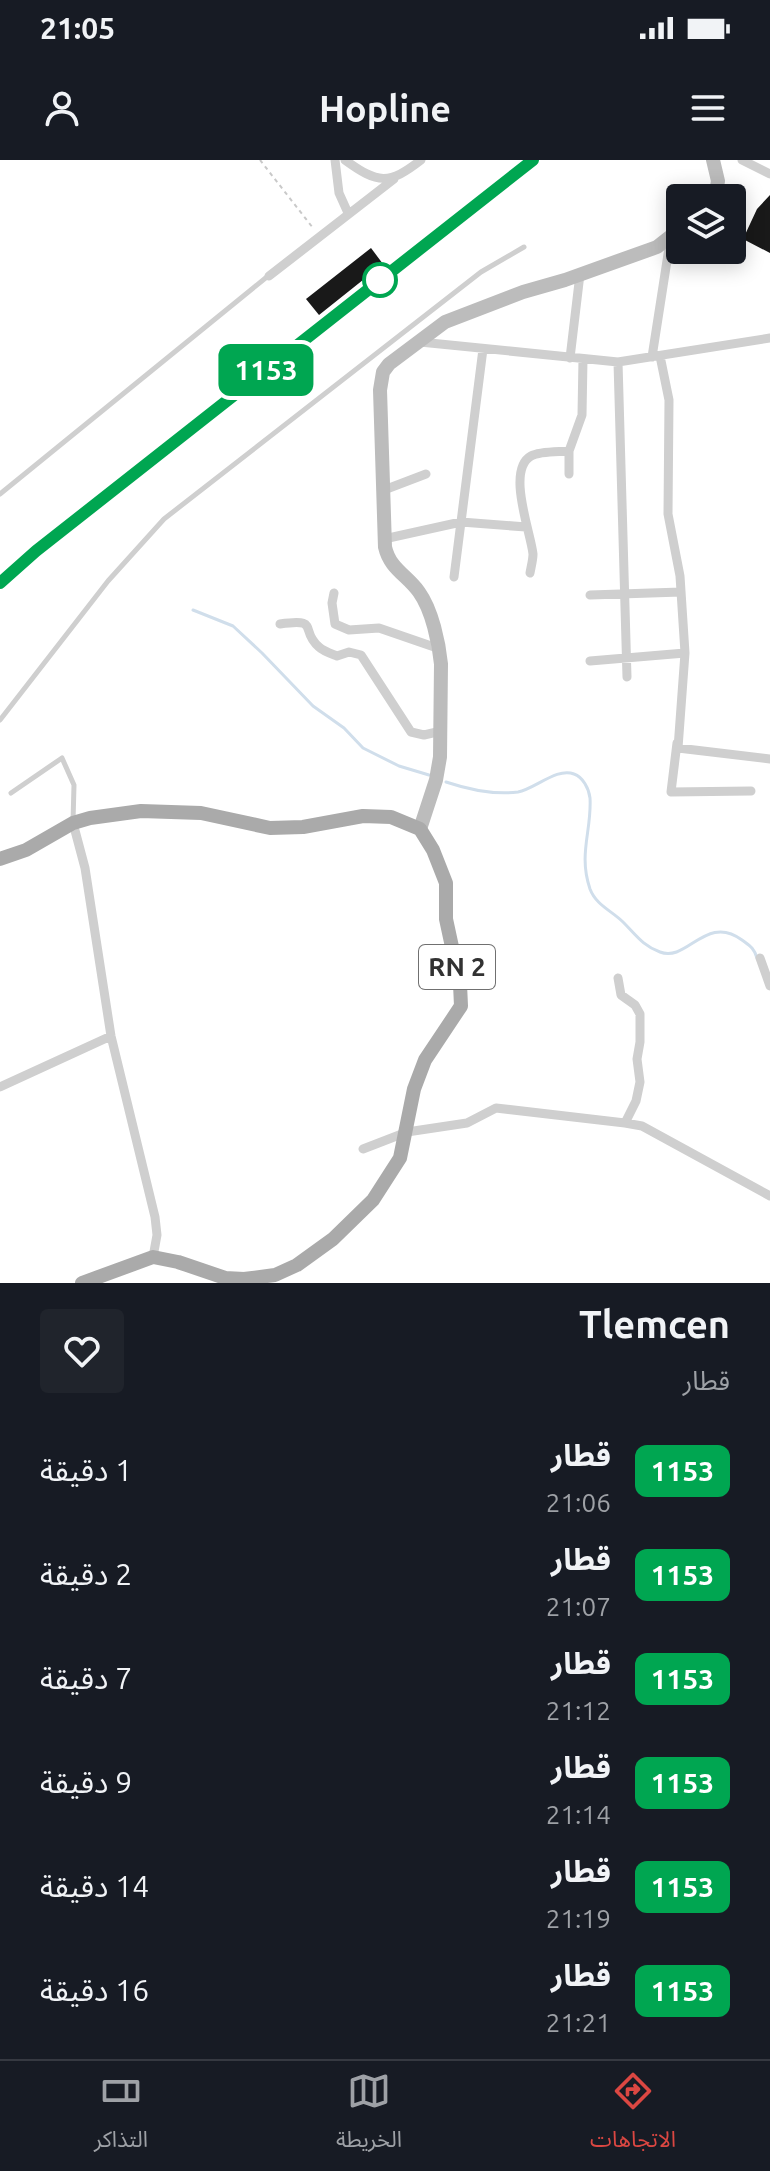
<!DOCTYPE html>
<html lang="ar">
<meta charset="utf-8">
<style>
:root{--surface:#171b24;--page:#20242c;--text:#f1f3f6;--muted:#9ea1a6;--line:#363941;--accent:#db4742}
body{margin:0;font-family:Ubuntu,"Noto Sans Arabic",sans-serif;background:var(--page);color:var(--text);direction:rtl;height:100vh;display:flex;flex-direction:column;font-size:30px;white-space:nowrap}
*{box-sizing:border-box;margin:0}
p{font-size:26px;color:var(--muted)}
.icon{flex:none;width:44px;height:44px;fill:none;stroke:currentColor;stroke-width:2;stroke-linecap:round;stroke-linejoin:round}
.map{position:relative;height:1123px;overflow:hidden;direction:ltr}
.sheet{display:flex;flex-direction:column;background:var(--surface);flex:1}
.sheet>*{flex:none}
.badge{padding:0 16px;border-radius:12px;font-size:28px;line-height:52px}
.fabs{position:absolute;left:666px;top:24px;display:grid;gap:16px}
.fabs a{display:grid;place-items:center;width:80px;height:80px;border-radius:8px;background:var(--surface);box-shadow:0 4px 20px #0003;font-size:40px}
.map>.badge{position:absolute;translate:-50% -50%;box-shadow:0 0 0 4px #fff}
.round{display:grid;place-items:center;flex:none;width:84px;height:84px;border-radius:8px;background:var(--page)}
.headline{display:flex;align-items:center;justify-content:space-between;height:136px;padding:0 40px}
h1{font-size:38px;font-weight:700;line-height:60px}
ul{padding:0;list-style:none}
li{display:flex;align-items:center;gap:24px;height:104px;padding:0 40px}
li div{flex:1}
li b{display:block;font-size:30px}
li em{font-style:normal}
li .badge{min-width:88px;font-weight:700;text-align:center}
.status{display:flex;justify-content:space-between;align-items:center;height:56px;padding:0 40px;background:var(--surface);direction:ltr}
.status svg{height:22px;fill:currentColor}
header{display:flex;justify-content:space-between;align-items:center;height:104px;padding:0 40px;background:var(--surface);font-size:36px;font-weight:700}
.menu{display:flex;justify-content:space-around;align-items:center;height:112px;border-top:2px solid var(--line);background:var(--surface);font-size:22px;color:var(--muted)}
.menu a{display:grid;justify-items:center;gap:4px}
.menu .current{color:var(--accent)}
.map>svg:first-child{display:block}
.lines{fill:none;stroke-linecap:round;stroke-linejoin:round}
.stream{stroke:#d0deeb;stroke-width:3}
.building{fill:#191919}
.path{stroke:#c9c9c9;stroke-width:2;stroke-dasharray:4 4;stroke-linecap:butt}
.lane{stroke:#cfcfcf;stroke-width:5}
.street{stroke:#cfcfcf;stroke-width:9}
.secondary{stroke:#bcbcbc;stroke-width:14}
.primary{stroke:#aaa;stroke-width:14}
.rail-casing{stroke:#878787;stroke-width:6}
.rail{stroke:#fff;stroke-width:3;stroke-dasharray:9;stroke-linecap:butt}
.line-casing{stroke:#fff;stroke-width:18}
.line{stroke:#00a651;stroke-width:12}
.stop-dot{fill:#fff;stroke:#00a651;stroke-width:4}
.labels{text-anchor:middle;stroke-width:8;stroke-linejoin:round;paint-order:stroke}
.shield{fill:#fff;stroke:#707070;stroke-width:2}
.shield-label{font-size:26px;font-weight:bold;fill:#323232}
</style>
<div class="status"><b>21:05</b><svg viewBox="0 0 49 12"><path d="M0 12V9h3v3zM5 12V6h3v6zM10 12V3h3v9zM15 12V0h3v12zM26 1h20v11H26zM47 4h2v5h-2z"/></svg></div>
<header><svg class="icon" aria-label="menu" viewBox="0 0 24 24"><path d="M4 6h16M4 12h16M4 18h16"/></svg>Hopline<svg class="icon" aria-label="person" viewBox="0 0 24 24"><circle cx="12" cy="8" r="4"/><path d="M4 21q1-7 8-7t8 7"/></svg></header>
<div class="map">
<svg width="770" height="1123" viewBox="0 0 770 1123">
<rect width="100%" height="100%" fill="#fff"/>
<g class="lines">
<path class="stream" d="M193 450 233 466 262 493 313 546 344 568 363 588 399 606 429 615
M446 622C467 629 495 635 518 632 535 629 557 607 574 614 583 617 589 629 590 638 592 670 578 694 590 729 596 745 612 751 623 762 636 775 643 786 660 792 687 803 706 753 742 780 750 786 754 788 757 798"/>
</g>
<path class="building" d="M770 35V93L743 79 757 49Z
M371 88 383 104 319 155 306 139Z"/>
<g class="lines">
<path class="path" d="M260 0 313 68"/>
<path class="lane" d="M0 334 268 116
M0 560 108 421 164 359 481 112 524 87
M11 633 62 598 74 625 73 662"/>
<path class="street" d="M335 0 339 33 348 53
M345 0C378 24 389 25 421 0
M742 0 770 14
M269 116 394 19
M420 182 618 202 770 178
M660 196 669 240 668 354 680 416 685 493 678 588 770 599
M652 197 671 75
M570 198 580 114
M618 202 627 517
M569 314V291L582 255 583 199
M384 330 426 314
M384 379 461 362 526 367
M530 413C531 407 533 400 533 394 531 373 506 310 531 296 540 291 558 292 569 291
M454 417 483 189
M334 433 332 443 335 464 349 470 379 468 440 489
M590 435 681 432
M280 464C321 458 299 470 319 487 323 491 332 494 337 496L349 492 361 495 411 572 424 575 441 571
M590 501 685 493
M677 583 671 632 751 631
M73 663 85 708 111 876 155 1057 157 1075 153 1097
M760 798 770 826
M618 818 621 835 635 845 640 854V882L637 899 640 922 636 941 625 963
M0 927 111 876
M363 989 407 972 467 963 496 948 625 963 642 966 770 1036"/>
<path class="secondary" d="M713 0 718 21 715 38
M420 669 436 620 440 597 441 504C439 483 432 450 419 432 407 415 390 409 385 387L380 230 383 212 389 204 445 162 523 132 565 120 657 87 680 69"/>
<path class="primary" d="M0 699 26 690 73 663 90 658 141 651 201 653 270 668 303 667 363 656 391 657 420 669 433 690 446 723V759L460 824 461 846 425 900 414 929 400 998 373 1040 333 1079 297 1105 275 1115 244 1119 225 1118 178 1102 153 1097 82 1123"/>
<g class="rail-casing">
<path id="rail" d="M0 422 36 391 533 0"/>
</g>
<use href="#rail" class="rail"/>
</g>
<g class="lines">
<g class="line-casing">
<path id="line" d="M0 423 36 391 533 0"/>
</g>
<use href="#line" class="line"/>
</g>
<circle class="stop-dot" cx="380" cy="120" r="16"/>
<g class="labels">
<rect class="shield" x="419" y="785" width="76" height="44" rx="6"/>
<g class="shield-label">
<text x="457" y="816">RN 2</text>
</g>
</g>
</svg>
<div class="fabs">
<a><svg class="icon" aria-label="layers" viewBox="0 0 24 24"><path d="M12 4l9 5-9 5-9-5zM3 14l9 5 9-5"/></svg></a>
</div>
<b class="badge" style="left:266px;top:210px;background:#00a651;color:#fff">1153</b>
</div>
<section class="sheet">
<div class="headline"><div><h1>Tlemcen</h1><p>قطار</p></div><a class="round"><svg class="icon" aria-label="heart" viewBox="0 0 24 24"><path d="M12 20l-8-8c-3-5 5-10 8-4 3-6 11-1 8 4z"/></svg></a></div>
<ul>
<li><span class="badge" style="background:#00a651;color:#fff">1153</span><div><b>قطار</b><p>21:06</p></div><em>1 دقيقة</em></li>
<li><span class="badge" style="background:#00a651;color:#fff">1153</span><div><b>قطار</b><p>21:07</p></div><em>2 دقيقة</em></li>
<li><span class="badge" style="background:#00a651;color:#fff">1153</span><div><b>قطار</b><p>21:12</p></div><em>7 دقيقة</em></li>
<li><span class="badge" style="background:#00a651;color:#fff">1153</span><div><b>قطار</b><p>21:14</p></div><em>9 دقيقة</em></li>
<li><span class="badge" style="background:#00a651;color:#fff">1153</span><div><b>قطار</b><p>21:19</p></div><em>14 دقيقة</em></li>
<li><span class="badge" style="background:#00a651;color:#fff">1153</span><div><b>قطار</b><p>21:21</p></div><em>16 دقيقة</em></li>
</ul>
</section>
<nav class="menu">
<a class="current"><svg class="icon" aria-label="directions" viewBox="0 0 24 24"><path d="M12 3l9 9-9 9-9-9zM9 14v-3h6M13 9l2 2-2 2"/></svg>الاتجاهات</a>
<a><svg class="icon" aria-label="map" viewBox="0 0 24 24"><path d="M3 6l6-2 6 2 6-2v14l-6 2-6-2-6 2zM9 4v14M15 6v14"/></svg>الخريطة</a>
<a><svg class="icon" aria-label="tickets" viewBox="0 0 24 24"><path d="M3 7h18v10H3zM15 7v10"/></svg>التذاكر</a>
</nav>
